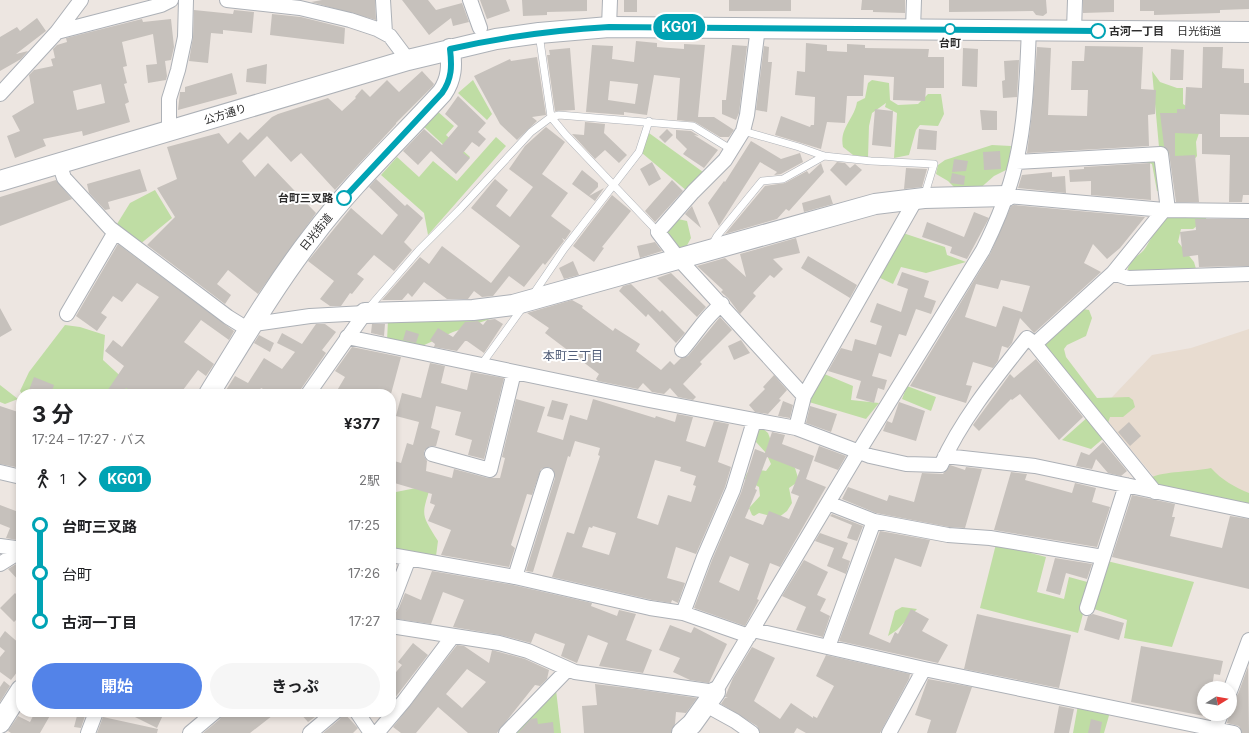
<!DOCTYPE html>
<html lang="ja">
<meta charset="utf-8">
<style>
:root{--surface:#fff;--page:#f6f6f6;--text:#202124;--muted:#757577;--accent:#5383e8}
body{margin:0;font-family:Inter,"Noto Sans JP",sans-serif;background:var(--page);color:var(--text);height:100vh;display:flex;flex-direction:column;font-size:15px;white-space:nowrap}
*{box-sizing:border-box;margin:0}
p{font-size:13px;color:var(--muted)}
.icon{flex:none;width:22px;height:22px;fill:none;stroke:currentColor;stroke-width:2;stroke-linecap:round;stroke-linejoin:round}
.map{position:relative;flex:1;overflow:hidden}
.side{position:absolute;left:16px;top:389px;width:380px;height:328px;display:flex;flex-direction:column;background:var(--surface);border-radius:16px;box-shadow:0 2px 6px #0003}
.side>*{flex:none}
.badge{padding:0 8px;border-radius:13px;font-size:14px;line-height:26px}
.needle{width:26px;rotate:79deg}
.fabs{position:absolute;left:1197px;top:681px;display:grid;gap:8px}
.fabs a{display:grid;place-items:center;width:40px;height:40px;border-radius:50%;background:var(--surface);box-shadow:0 2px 6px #0003;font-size:20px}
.map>.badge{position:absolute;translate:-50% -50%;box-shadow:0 0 0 2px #fff}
.legs{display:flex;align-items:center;gap:6px;height:44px;padding:0 16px;font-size:13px}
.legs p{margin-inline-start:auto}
.headline{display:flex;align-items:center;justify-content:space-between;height:68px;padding:0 16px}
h1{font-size:22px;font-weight:700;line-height:30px}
.action{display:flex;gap:8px;margin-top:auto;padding:8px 16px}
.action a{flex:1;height:46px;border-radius:24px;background:var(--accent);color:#fff;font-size:16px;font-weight:700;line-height:46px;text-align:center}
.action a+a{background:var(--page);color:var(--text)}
ul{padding:0 16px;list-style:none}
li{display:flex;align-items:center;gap:14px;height:48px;font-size:15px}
li i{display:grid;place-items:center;width:6px;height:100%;margin:0 5px;background:currentColor}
li i::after{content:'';width:10px;height:10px;margin:-5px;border:3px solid;border-radius:50%;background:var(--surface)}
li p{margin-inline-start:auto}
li:first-child i{background:linear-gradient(#0000 50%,currentColor 0)}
li:last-child i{background:linear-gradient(currentColor 50%,#0000 0)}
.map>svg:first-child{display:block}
.education{fill:#e8dcd0}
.green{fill:#bfdda4}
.building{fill:#c6c1bc;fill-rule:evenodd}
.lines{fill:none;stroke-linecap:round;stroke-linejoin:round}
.lane-casing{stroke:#adb1b7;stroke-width:8}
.street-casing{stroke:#adb1b7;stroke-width:16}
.secondary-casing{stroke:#adb1b7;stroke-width:22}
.lane{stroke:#fff;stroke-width:7}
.street{stroke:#fff;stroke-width:14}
.secondary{stroke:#fff;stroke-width:20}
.line-1-casing{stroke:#fff;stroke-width:9}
.line-1{stroke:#00a3b4;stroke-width:6}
.stop-1-dot{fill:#fff;stroke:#00a3b4;stroke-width:2}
.labels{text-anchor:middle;stroke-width:4;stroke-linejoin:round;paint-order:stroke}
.stop-label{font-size:11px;font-weight:bold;fill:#2d2d2d;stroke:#fff;text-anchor:start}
.street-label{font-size:11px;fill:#2d2d2d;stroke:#fff}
.neighbourhood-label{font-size:12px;fill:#515e79;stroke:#fff}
</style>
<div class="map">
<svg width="1249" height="733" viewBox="0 0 1249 733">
<rect width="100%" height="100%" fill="#ede6e1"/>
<path class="education" d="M1249 329V503L1159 483 1099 411 1152 355 1191 348Z"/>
<path class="green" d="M1152 71 1160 82 1177 88H1183V104L1202 116 1200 130 1196 142 1197 156 1189 166 1177 160 1173 153H1169V169L1161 192 1157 191 1152 164 1142 161 1159 147Z
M473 80 492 114 487 120 458 93Z
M872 80 889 83 890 100 898 105 918 104 928 94H941L944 114 938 126 920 125 916 130 909 155 894 158 897 113 885 107 886 103 872 113 869 126 868 157 853 155 843 147C839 128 854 120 857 102L865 98 868 83Z
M436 110 454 126 446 135 470 157 464 164 422 125Z
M649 133 703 172 687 191 642 153Z
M496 137 506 146 428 235 424 213 381 175 397 157 419 177 433 161 457 181Z
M992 145 1011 146 1008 169 994 176 977 191H958L948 181 936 174 938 165 945 160Z
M155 190 172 218 139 245 117 224 130 203Z
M1207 215 1206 219 1193 229H1181L1178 242 1194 262 1196 269 1127 271C1132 255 1140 257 1146 247 1152 236 1159 226 1168 216Z
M678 219 687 221 691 238 685 249 680 250 665 234Z
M903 233 945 247 947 255 966 262 926 273 901 267 893 284 876 276Z
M1083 309 1089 310 1092 318 1086 336 1067 345 1064 349 1066 357 1097 398 1129 397 1133 400 1135 407 1123 417H1110L1107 426 1034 340Z
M510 312 453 332 422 346 387 341 388 320Z
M65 325 80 327 105 335 103 360 140 394H22L20 391 29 372Z
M822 373 853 386 851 400 879 403 866 419 809 402Z
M0 385 18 399 5 404 0 402Z
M907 386 936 397 931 411 902 399Z
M1089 416 1105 437 1091 449 1062 440Z
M758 427H761L768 433 771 441 795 468 799 481 789 488 792 503 787 511 778 518 759 513 754 516 752 515 749 508 760 496 759 487 745 479 747 473 755 469 766 471 771 464 766 453 756 442Z
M1211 468C1222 480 1234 487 1249 493V507L1162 488 1150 478C1163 471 1193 472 1211 468Z
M431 485C421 517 421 513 438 541L436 556H391V493Z
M996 544 1046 557 1037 592 1064 599 1069 577 1091 583 1078 633 980 608Z
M1107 561 1194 582 1172 647 1124 638 1127 620 1094 609Z
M902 607 917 609 897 630 888 636 895 611Z
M556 690 561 733H513Z
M1078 705 1110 712 1104 733H1073Z"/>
<path class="building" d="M322 0H375L376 20 311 2Z
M402 0H428L436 10 462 3 469 22 453 26 451 18 429 35Z
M480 0H506L510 11 487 19Z
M522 0H587V11L547 12V15L523 16Z
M624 0H637V12H624Z
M729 0H791V11H729Z
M862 0H905V13L873 12V10H861Z
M949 0H1046L1047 13 1043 16 1036 15 1033 11 949 12Z
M1083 0H1114V12L1083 13Z
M1140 0H1249V9L1220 10V13L1154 15V11H1140Z
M194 10 233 14 234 10 254 12 252 33 223 30V34L211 33 208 63 189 61 193 37Z
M272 14 301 17 345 28 344 44 270 35Z
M37 18 46 31 16 54 28 51 21 59 0 71V37L17 27 20 31Z
M142 19 143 22 171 19 174 47 171 60 165 61 167 76 166 80 148 83 146 65 157 64 153 34 122 42 127 66 123 67 127 83 124 84 129 102 125 104 130 122 83 136 82 131 43 139 46 146 15 158 7 136 20 131 12 116 34 103 29 75 34 70 53 66 51 59 55 58 53 49 57 45 67 42 66 38ZM101 84 105 103 77 110 73 91Z
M636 41 657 43V47L684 49V44L705 45 698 117H714L734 130 729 137H720L695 122 677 120 680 78 654 75 647 115 624 112V115L586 112 592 45 613 46 612 59 634 62ZM610 81 638 84 635 104 608 100Z
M806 43 827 45V51L847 52V44L865 45V48L929 49 928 57H944V88H926L925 101 893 100 894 77 864 75 863 96H847L845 123 827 122 821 149 775 135 781 116 810 127 811 125H814L815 97 795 95 797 71 805 72Z
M732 45 747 46 739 113 736 120 722 114V100H726Z
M764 46 769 47 768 62H772L767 112 756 110Z
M1085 46 1143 47 1141 89 1156 90 1155 114 1148 115 1149 146 1027 153 1032 113 1037 47 1051 48 1048 115 1087 116 1088 90H1071L1072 61H1084Z
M1203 47H1223L1222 68 1244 69V83H1249V115L1220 114V137H1249V195H1243L1242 202H1229L1230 155 1202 154V134L1175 133V156L1195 155 1199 202H1176L1169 153 1164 146 1160 113H1177V109H1185L1186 87 1202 88Z
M570 48 575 110 555 111 547 55H550L549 50Z
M963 48 978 49 977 87 962 86Z
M1171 49 1184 50 1183 80H1170Z
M537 57 546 115 532 117 537 121 517 140 500 124 474 76 510 59 511 61Z
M1019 60 1017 97 1003 98 1002 81 1005 80 1004 61Z
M267 64 266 84 246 82 247 69Z
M422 71 434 84 433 86 396 123V124L335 190 301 153 291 162 267 136 242 161 255 177 268 163 316 213 258 294 228 270 217 284 231 295 225 304 147 245 175 217 157 188 177 179 167 147 219 133 228 144 240 132 248 140 272 117 278 114 328 98 342 111 356 98 355 97 362 89 370 97 387 80 399 92Z
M232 73 237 94 178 110 180 92H185V87Z
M458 96 486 123 478 132 486 139 479 147 472 142 463 153 470 158 456 174 431 151 418 165 403 151 424 129 442 145 458 126 445 114Z
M875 109 893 111 891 147 872 145Z
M980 110 997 111V130H982Z
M585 122 605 124 604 133 627 155 619 163 605 150 595 159 572 134 584 135Z
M546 127 565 142 542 174 568 193 551 216 571 231 565 240 562 238 564 241 545 265 543 263 524 287 509 276 493 296 482 297 474 291 468 299H447L424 282 412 297 408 293 402 300H382L420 257 429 264 442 246 491 283 520 246 471 208 495 179 508 190 496 206 510 217 533 187 509 169 525 146Z
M667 129 673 135 665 143 659 137Z
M919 129 937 131 936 150 917 149Z
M676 130 691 131 699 136 694 135 718 150 704 168 683 154 687 149 676 138Z
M751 141 781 159 800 153 803 162 781 174 774 175 777 172 760 162 719 226 708 203 724 181 725 182Z
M1000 151 1001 169 984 170 983 152Z
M954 159 968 161 966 171 952 172Z
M652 162 661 179 649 186 640 169Z
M837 162 845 163 850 168 855 164 862 170 846 186 830 170Z
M821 163 824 172 789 211 786 209 777 219 725 234 765 186 785 183 807 171 809 174Z
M1150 163 1151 200 1091 195V181L1070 182 1069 170 1084 169V167Z
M906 168 927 169 922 187 904 189Z
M140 169 147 191 108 202 110 209 105 210 89 193 87 184Z
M582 170 598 183V187L589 196 604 188 595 201 572 184Z
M1052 172V177L1065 176 1066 193 1018 188 1022 175Z
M952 173 965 176 964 185 950 183Z
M376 179 405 206 407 204 423 218 404 242 412 250 394 271 374 255 357 274 364 279 352 294 350 293 341 306H330L320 299 334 281 308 261 351 208 382 235 398 215 369 187Z
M56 180 72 199 0 226V197Z
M672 180 683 191 655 222 645 211Z
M612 195 631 211 602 247 604 248 594 262 573 246Z
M830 195 833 204 804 212 802 203Z
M1014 205 1145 217 1120 248 1107 259 1093 244 1084 263 1101 272 1034 333 1020 318 1012 343 1008 348 1002 346 998 361 993 368 973 362 966 385 972 386 966 403 910 386 990 254 1011 206ZM1001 280 1030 286 1022 312 1003 306 996 327 965 317 976 284 998 289Z
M692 206 701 228 685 214Z
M974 212 989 218 967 259 950 253 952 247 922 237 927 222 964 237Z
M1195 219H1249V266L1199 267 1198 255 1183 257 1180 232 1196 230Z
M796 238 800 253 773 259 783 269 774 278 770 275 753 293 756 296 740 314 728 298 721 292 723 290 697 266 725 258 746 277 740 254Z
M655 242 662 251 640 258 637 246Z
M118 244 234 331 229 340 201 320 184 342 214 364 206 376 198 370 180 394H136L126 388 122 394H105L124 366 105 351 113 340 122 347 159 297 137 283 122 302 113 296 101 313 107 317 97 331 76 316Z
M808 256 857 285 850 298 801 268Z
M573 261 579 275 564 279 559 268Z
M902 272 929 281 924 297 936 301 931 314 916 309 906 336 899 334 891 357 879 353 872 376 887 380 884 390 878 388 874 403 856 398 861 381 828 371 841 348 852 351 855 339 876 345 882 326 870 322 877 303 901 312 908 289 897 285Z
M671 273 706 307 697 317 657 278Z
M631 284 660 312 662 310 685 333 676 343 648 314 646 317 619 291 623 286Z
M572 300 583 306 582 308 613 331 615 328 640 344 636 351 661 370 670 361 674 365 681 358 688 356 720 317 732 330 700 362 702 364 683 384 696 397 693 400 678 397 670 388 664 394 652 392 643 383 638 389 598 381 596 379 599 374 545 333 549 328 527 313Z
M0 308 12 330 0 337Z
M495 319 503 324 484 353 467 341H465L457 351 434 347 435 344 430 340 438 328 453 337 465 322 478 321 483 325 487 320Z
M316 324H325L336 332 322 350 326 353 301 389 300 394H273L261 388 258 394H232L226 390 235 376 248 383 264 358 282 369 295 352 277 343 282 333 302 344Z
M372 324H385L384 336 371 333Z
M406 330 419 334 416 343 403 340Z
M259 335 274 343 270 352 254 343Z
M741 340 750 353 734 360 728 346Z
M352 347 401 357 391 394H335L345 377 335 371Z
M1036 359 1083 417 1059 440 1020 394 1012 400 1011 399 979 431 973 425 1010 374 1014 378Z
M430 363 445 366 441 383 467 390 471 372 504 378 484 459 468 455 472 440 455 435 461 412 436 406 431 428 440 431 436 446H430L424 451V456L427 461 426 471 452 478 454 469 488 478H500L505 458 502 457 516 399 545 407 537 432 563 440 570 415 587 420 593 399 655 418 656 416 675 422 677 414 693 417 686 441 705 447 714 421 729 424 718 462 731 467 725 487 696 554 676 547 667 578 685 583 678 603 672 600 671 603 652 600 552 577 567 532 574 534 600 456 598 455 600 448 575 441 570 457 568 456 533 572 526 571 555 478 553 470 549 467 541 469 532 495 527 494 511 545 515 548 509 567 441 555 451 530 428 521 435 505 430 503 432 494 391 482V460L401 463 407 443 413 445 419 422 396 416 402 393 421 398ZM655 460 681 467 680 471 696 476 693 485 696 486 691 502 668 495 658 525 637 518ZM593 526 616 533 609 555 582 547 589 527 592 528Z
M774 375 787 390 779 399 781 400 768 414 755 412 749 405 765 389 763 387Z
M34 377 54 385 51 394H38L29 390Z
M552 400 568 404 563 420 547 416Z
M783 401 793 405 790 418 778 416Z
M899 402 925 411 916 441 883 431 887 421 892 423Z
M0 406 21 413V468L0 464Z
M810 406 837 414 831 432 806 423Z
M1129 422 1141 436 1130 446 1118 432Z
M772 432 785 435 782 444 814 456 806 479 826 487 780 567 770 563 757 599 759 600 745 626 694 608 712 560 741 493 755 449 765 453ZM767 457 800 470 791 493 799 496 789 519 769 511 763 525 745 518 757 490 755 489ZM730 556 749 564 739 591 719 582Z
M1103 442 1127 471 1121 476 1108 473 1096 459 1092 469 1076 466 1081 452 1089 455Z
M819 446 846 456 838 470 814 461Z
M950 465 965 470 966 467 982 469 965 528 949 527 876 513 842 499 848 487 887 501 889 495 914 502 922 473 943 474Z
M1011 472 1027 474 1025 480 1072 493 1075 483 1096 488 1092 502 1110 507 1097 547 994 530Z
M1132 495 1175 504 1172 517H1175L1170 536 1222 548 1230 516 1249 519V589L1112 557Z
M0 505 21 513V527L17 540 6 538 10 528 0 524Z
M832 514 863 526 857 541 847 538 852 525 830 516Z
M880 531 930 540 921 567 895 558 869 634 890 643 895 632 898 634 911 609 929 619 922 631 948 645 938 663 839 641Z
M820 533 848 543 842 558 850 561 846 574 827 566 834 548 815 541Z
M1055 558 1092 564 1087 579 1066 573 1060 595 1046 591Z
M804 560 828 572 817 595 826 599 820 611 830 616 823 637 796 630 806 607 782 596Z
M21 561V583L8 569Z
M432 571 513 585 592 603 591 606 617 616 619 610 636 614 626 640 652 650 643 673 599 666 608 643 588 635 577 663 561 656 565 644 535 633 531 643 500 635 453 627 464 600 443 592 431 624 391 618V613L396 612 399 608 405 593 421 600Z
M15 593 21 599V615L14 622 0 608Z
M977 614 1071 635 1059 688 964 669Z
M1093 614 1124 623 1119 640 1084 630 1088 616Z
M670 625 691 633 694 627 727 644 709 683 690 680 673 672 680 658 659 650Z
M5 631 21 645V667L11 680 0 672V657L5 651 0 647V638Z
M413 643 428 655 391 703V678L402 665 398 662Z
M457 645 464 646 489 663 492 650 525 659 549 670 547 679 540 686 535 685 497 733H468L438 707 416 733H401L393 727ZM467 669 486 682 462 708 446 694Z
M1141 646 1223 661 1220 675 1214 674 1212 688H1204V716L1131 702Z
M752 647 775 658 754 701 780 719 791 703 813 718V716L817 718 834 686 816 676 826 655 910 674 909 679 880 733H806L797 728 794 733H760L757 726 721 704 725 698H728L725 697 733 678Z
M1248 667 1249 733H1242L1239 726 1227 723 1233 699 1238 694Z
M928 679 972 687 956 733H927L931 720 915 715Z
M4 681 10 686 0 702V687Z
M595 684 636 689 697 698 686 713 676 712 675 724 671 733H584L582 706 597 705Z
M1059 706 1074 709 1069 733H1054Z
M35 712H52L40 733H11L8 731 18 716 30 722Z
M78 712 86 713 81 728 74 727Z
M125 712H158L163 715 157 728Z
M223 712H245L248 715 252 712H277L250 733H203L220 719Z
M299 712H322L308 722Z
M343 712 358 728 353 733H323L340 719Z
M103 717 158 729 157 733H97Z
M537 718 538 724 553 722 554 733H518L531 719Z
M1091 719 1102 722 1100 733H1088Z"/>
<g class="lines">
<g class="lane-casing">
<path id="lane" d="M539 34 551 117 565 134 658 232
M743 131 799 147 824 156 871 161 934 164 924 197
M712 245 717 236 762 181 783 179 824 156
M532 296 564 249 639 152 649 121
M367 310 419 250 460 209 531 132 551 117 559 115 693 126 732 150
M481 365 523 307"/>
</g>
<g class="street-casing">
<path id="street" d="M227 0 300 8 350 20 377 29 390 36 408 60
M383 0 385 33
M470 0 480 28
M609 27 610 0
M758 27 747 115 743 131 725 160 693 192 658 232 678 258 804 396 796 428
M913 29 914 0
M1074 30 1075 0
M57 32 161 5 171 0
M0 94 57 32 81 0
M169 131V99L178 70 185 37 186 0
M1016 162 1161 154 1168 210
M59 163 64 178 110 228 228 317 249 330
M1007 196 1164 210 1249 211
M1113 273 1128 278 1249 274
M67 314 115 232
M254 324 310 316 365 313
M347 337 649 400 796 428 870 456 906 464 941 465C961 420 996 377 1027 338L1035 344 1155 492
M1035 344 1113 273 1164 210
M682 350C696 334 705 317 722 304
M308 394 365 313
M804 396 916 199
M432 454 490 470 514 372
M945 456 1035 466 1249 511
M0 472 21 477
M828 503 874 521 948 535 990 538 1103 557
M0 546 15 548 19 552
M391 555 515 577 650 608 683 613 749 636
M0 564 21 551
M515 577 547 475
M391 605 409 558
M1087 608 1126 485
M683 613 704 557 733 490 754 421
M391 626 499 643 528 651 575 672 715 692 859 451 983 250C997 222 1009 193 1016 162 1026 119 1027 73 1029 29
M753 630 924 669 1234 733
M828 647 874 521
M1230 691 1249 640
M706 705 735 721 752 733
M357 712 371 733
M1215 729 1221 714
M88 733 96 712
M190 733 215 712
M310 733 335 712
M377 733 404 701 453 636
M506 733 568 669
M889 733 924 669"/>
</g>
<g class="secondary-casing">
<path id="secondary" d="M0 181 408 60 496 39 539 33 609 27 1249 32
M365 313 473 310 513 305 875 204 924 198 1007 196
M209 394C242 341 274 286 312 237 351 185 399 140 442 93 452 79 452 65 450 49
M0 723 21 690
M682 733 692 724 715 692"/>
</g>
<use href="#lane" class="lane"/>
<use href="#street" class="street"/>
<use href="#secondary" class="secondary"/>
</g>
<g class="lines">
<g class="line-1-casing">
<path id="line-1" d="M344 198 442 93C452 79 452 66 450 49 503 37 555 30 609 27L1098 31"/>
</g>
<use href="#line-1" class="line-1"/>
</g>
<g class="stop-1-dot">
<circle cx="950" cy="29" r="5"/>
<circle cx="1098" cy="31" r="7"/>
<circle cx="344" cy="198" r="7"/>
</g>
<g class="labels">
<g class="stop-label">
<text x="1109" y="35">古河一丁目</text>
<text x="950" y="47" text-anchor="middle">台町</text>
<text x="333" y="202" text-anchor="end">台町三叉路</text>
</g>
<g class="street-label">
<text x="1199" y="35">日光街道</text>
<text transform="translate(225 114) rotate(-17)" y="4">公方通り</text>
<text transform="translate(316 232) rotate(-51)" y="4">日光街道</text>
</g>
<g class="neighbourhood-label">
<text x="573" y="360">本町三丁目</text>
</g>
</g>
</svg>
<div class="fabs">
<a><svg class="needle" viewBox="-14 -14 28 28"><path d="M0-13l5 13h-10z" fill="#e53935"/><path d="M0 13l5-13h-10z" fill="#757577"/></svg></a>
</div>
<b class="badge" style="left:679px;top:27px;background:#00a3b4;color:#fff">KG01</b>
<section class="side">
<div class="headline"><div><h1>3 分</h1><p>17:24 – 17:27 · バス</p></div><b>¥377</b></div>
<div class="legs"><svg class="icon" aria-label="walk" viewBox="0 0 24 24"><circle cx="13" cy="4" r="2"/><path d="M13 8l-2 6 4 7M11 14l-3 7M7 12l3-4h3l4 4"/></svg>1<svg class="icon" aria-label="forward" viewBox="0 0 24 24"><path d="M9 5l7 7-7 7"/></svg><b class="badge" style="background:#00a3b4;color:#fff">KG01</b><p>2駅</p></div>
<ul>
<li><i style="color:#00a3b4"></i><b>台町三叉路</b><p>17:25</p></li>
<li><i style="color:#00a3b4"></i><span>台町</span><p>17:26</p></li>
<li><i style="color:#00a3b4"></i><b>古河一丁目</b><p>17:27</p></li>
</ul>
<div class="action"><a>開始</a><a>きっぷ</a></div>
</section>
</div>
